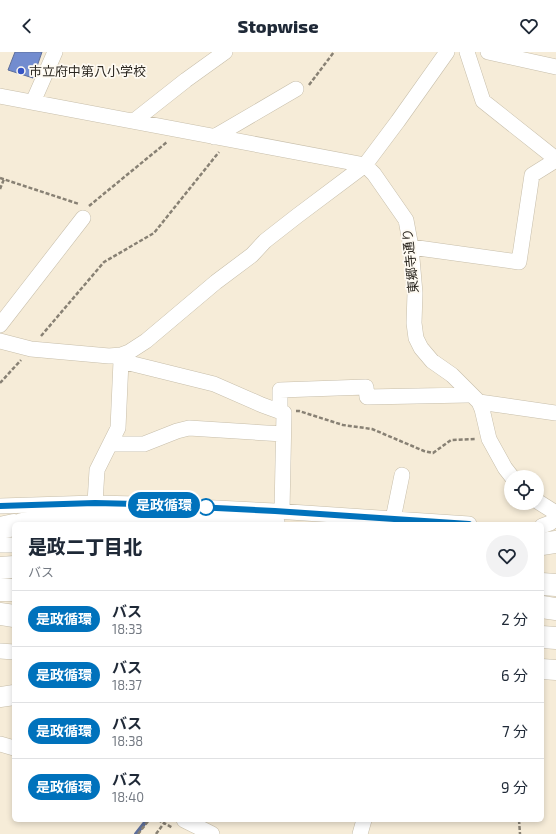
<!DOCTYPE html>
<html lang="ja">
<meta charset="utf-8">
<style>
:root{--surface:#fff;--page:#f2f2f3;--text:#1f2937;--muted:#747a83;--line:#e0e1e3}
body{margin:0;font-family:"Exo 2","Noto Sans JP",sans-serif;background:var(--page);color:var(--text);height:100vh;display:flex;flex-direction:column;font-size:15px;white-space:nowrap}
*{box-sizing:border-box;margin:0}
p{font-size:13px;color:var(--muted)}
.icon{flex:none;width:22px;height:22px;fill:none;stroke:currentColor;stroke-width:2;stroke-linecap:round;stroke-linejoin:round}
.map{position:relative;flex:1;overflow:hidden}
.sheet{position:absolute;left:12px;top:470px;width:532px;height:300px;display:flex;flex-direction:column;background:var(--surface);border-radius:6px;box-shadow:0 2px 6px #0003}
.sheet>*{flex:none}
.badge{padding:0 8px;border-radius:13px;font-size:14px;line-height:26px}
.controls{position:absolute;left:504px;top:418px;display:grid;gap:8px}
.controls a{display:grid;place-items:center;width:40px;height:40px;border-radius:50%;background:var(--surface);box-shadow:0 2px 6px #0003;font-size:20px}
.map>.badge{position:absolute;translate:-50% -50%;box-shadow:0 0 0 2px #fff}
.round{display:grid;place-items:center;flex:none;width:42px;height:42px;border-radius:21px;background:var(--page)}
.overview{display:flex;align-items:center;justify-content:space-between;height:68px;padding:0 16px}
h1{font-size:19px;font-weight:800;line-height:30px}
ul{padding:0;list-style:none}
li{display:flex;align-items:center;gap:12px;height:56px;padding:0 16px;border-top:1px solid var(--line)}
li div{flex:1}
li b{display:block;font-size:15px}
li em{font-style:normal}
li .badge{min-width:44px;font-weight:700;text-align:center}
header{display:flex;justify-content:space-between;align-items:center;height:52px;padding:0 16px;background:var(--surface);font-size:18px;font-weight:800}
.map>svg:first-child{display:block}
.water{fill:#728ccf;stroke:#5d6e9a}
.lines{fill:none;stroke-linecap:round;stroke-linejoin:round}
.stream{stroke:#5d6e9a;stroke-width:4}
.minor-casing{stroke:#c7beaa;stroke-width:16}
.major-casing{stroke:#c7beaa;stroke-width:21}
.highway-casing{stroke:#c7beaa;stroke-width:23}
.path{stroke:#888174;stroke-width:2.5;stroke-dasharray:4 2;stroke-linecap:butt}
.minor{stroke:#fff;stroke-width:15}
.major{stroke:#fff;stroke-width:20}
.highway{stroke:#fff;stroke-width:22}
.highway-bridge-casing{stroke:#c7beaa;stroke-width:23;stroke-linecap:butt}
.highway-bridge{stroke:#fff;stroke-width:22}
.line-casing{stroke:#fff;stroke-width:9}
.line{stroke:#0072bc;stroke-width:6}
.poi-dot{fill:#3554c5;stroke:#fefaf2;stroke-width:1.5}
.stop-dot{fill:#fff;stroke:#0072bc;stroke-width:2}
.labels{text-anchor:middle;stroke-width:3.5;stroke-linejoin:round;paint-order:stroke}
.poi-label{font-size:13px;fill:#2b2720;stroke:#fefaf2;text-anchor:start}
.street-label{font-size:13px;fill:#2b2720;stroke:#fefaf2}
</style>
<header><svg class="icon" aria-label="back" viewBox="0 0 24 24"><path d="M15 5l-7 7 7 7"/></svg>Stopwise<svg class="icon" aria-label="heart" viewBox="0 0 24 24"><path d="M12 20l-8-8c-3-5 5-10 8-4 3-6 11-1 8 4z"/></svg></header>
<div class="map">
<svg width="556" height="782" viewBox="0 0 556 782">
<rect width="100%" height="100%" fill="#f6ecd8"/>
<path class="water" d="M15 0H42L33 26 8 18Z"/>
<g class="lines">
<path class="stream" d="M136 782 147 768"/>
<g class="minor-casing">
<path id="minor" d="M467 0 483 49 556 107
M488 0 556 15
M0 44 365 113
M33 50 55 0
M134 69 186 28 225 0
M214 85 296 37
M365 113 374 122 406 168 411 195 415 241 414 271 416 286 421 296 432 309 452 323 479 350 482 357 489 387 505 416 512 425
M411 195 519 210 532 123 556 108
M0 273 83 166
M0 289 31 297 109 304 121 303 129 300 146 289 216 230 252 203 265 189 297 164 365 113 398 69 447 0
M121 309 214 332 262 353 284 361 282 459
M479 350 556 361
M280 360V338L366 335 367 345 468 343 470 341
M110 392H144L177 379 189 376 283 382
M537 449 556 461
M95 451 97 418 118 376 121 309V303
M0 454 95 451 137 452 275 459 469 472
M393 467 402 423
M542 474 550 471 556 466
M0 493H14
M0 599 14 600
M0 692 14 696
M184 768 212 782
M360 782 364 768"/>
</g>
<g class="major-casing">
<path id="major" d="M542 617 556 618
M0 645 14 643"/>
</g>
<g class="highway-casing">
<path id="highway" d="M167 465 274 472
M22 472 57 466 108 464
M0 476 14 473
M542 492 556 490
M0 516 14 515
M542 532 556 533
M0 538H14
M542 555 556 557
M0 562 14 564
M542 585 556 586"/>
</g>
<path class="path" d="M309 33 334 0
M0 126 79 152
M0 137 4 127
M89 154 167 90
M41 284 104 210 154 181 219 100
M0 331 21 308
M296 359H299L343 373 372 377 424 399 433 401 451 388 476 387
M158 768 164 771
M519 768 520 782
M138 782 149 768
M156 782 164 771 173 776"/>
<use href="#minor" class="minor"/>
<use href="#major" class="major"/>
<use href="#highway" class="highway"/>
<g class="highway-bridge-casing">
<path id="highway-bridge" d="M108 464 167 465"/>
</g>
<use href="#highway-bridge" class="highway-bridge"/>
</g>
<g class="lines">
<g class="line-casing">
<path id="line" d="M0 454 95 451 137 452 275 459 469 472"/>
</g>
<use href="#line" class="line"/>
</g>
<circle class="poi-dot" cx="21" cy="19" r="4"/>
<circle class="stop-dot" cx="206" cy="455" r="8"/>
<g class="labels">
<g class="poi-label">
<text x="29" y="24">市立府中第八小学校</text>
</g>
<g class="street-label">
<text transform="translate(410 209) rotate(-96)" y="5">東郷寺通り</text>
</g>
</g>
</svg>
<div class="controls">
<a><svg class="icon" aria-label="locate" viewBox="0 0 24 24"><circle cx="12" cy="12" r="6"/><path d="M12 2v4M12 18v4M2 12h4M18 12h4"/></svg></a>
</div>
<b class="badge" style="left:164px;top:453px;background:#0072bc;color:#fff">是政循環</b>
<section class="sheet">
<div class="overview"><div><h1>是政二丁目北</h1><p>バス</p></div><a class="round"><svg class="icon" aria-label="heart" viewBox="0 0 24 24"><path d="M12 20l-8-8c-3-5 5-10 8-4 3-6 11-1 8 4z"/></svg></a></div>
<ul>
<li><span class="badge" style="background:#0072bc;color:#fff">是政循環</span><div><b>バス</b><p>18:33</p></div><em>2 分</em></li>
<li><span class="badge" style="background:#0072bc;color:#fff">是政循環</span><div><b>バス</b><p>18:37</p></div><em>6 分</em></li>
<li><span class="badge" style="background:#0072bc;color:#fff">是政循環</span><div><b>バス</b><p>18:38</p></div><em>7 分</em></li>
<li><span class="badge" style="background:#0072bc;color:#fff">是政循環</span><div><b>バス</b><p>18:40</p></div><em>9 分</em></li>
</ul>
</section>
</div>
